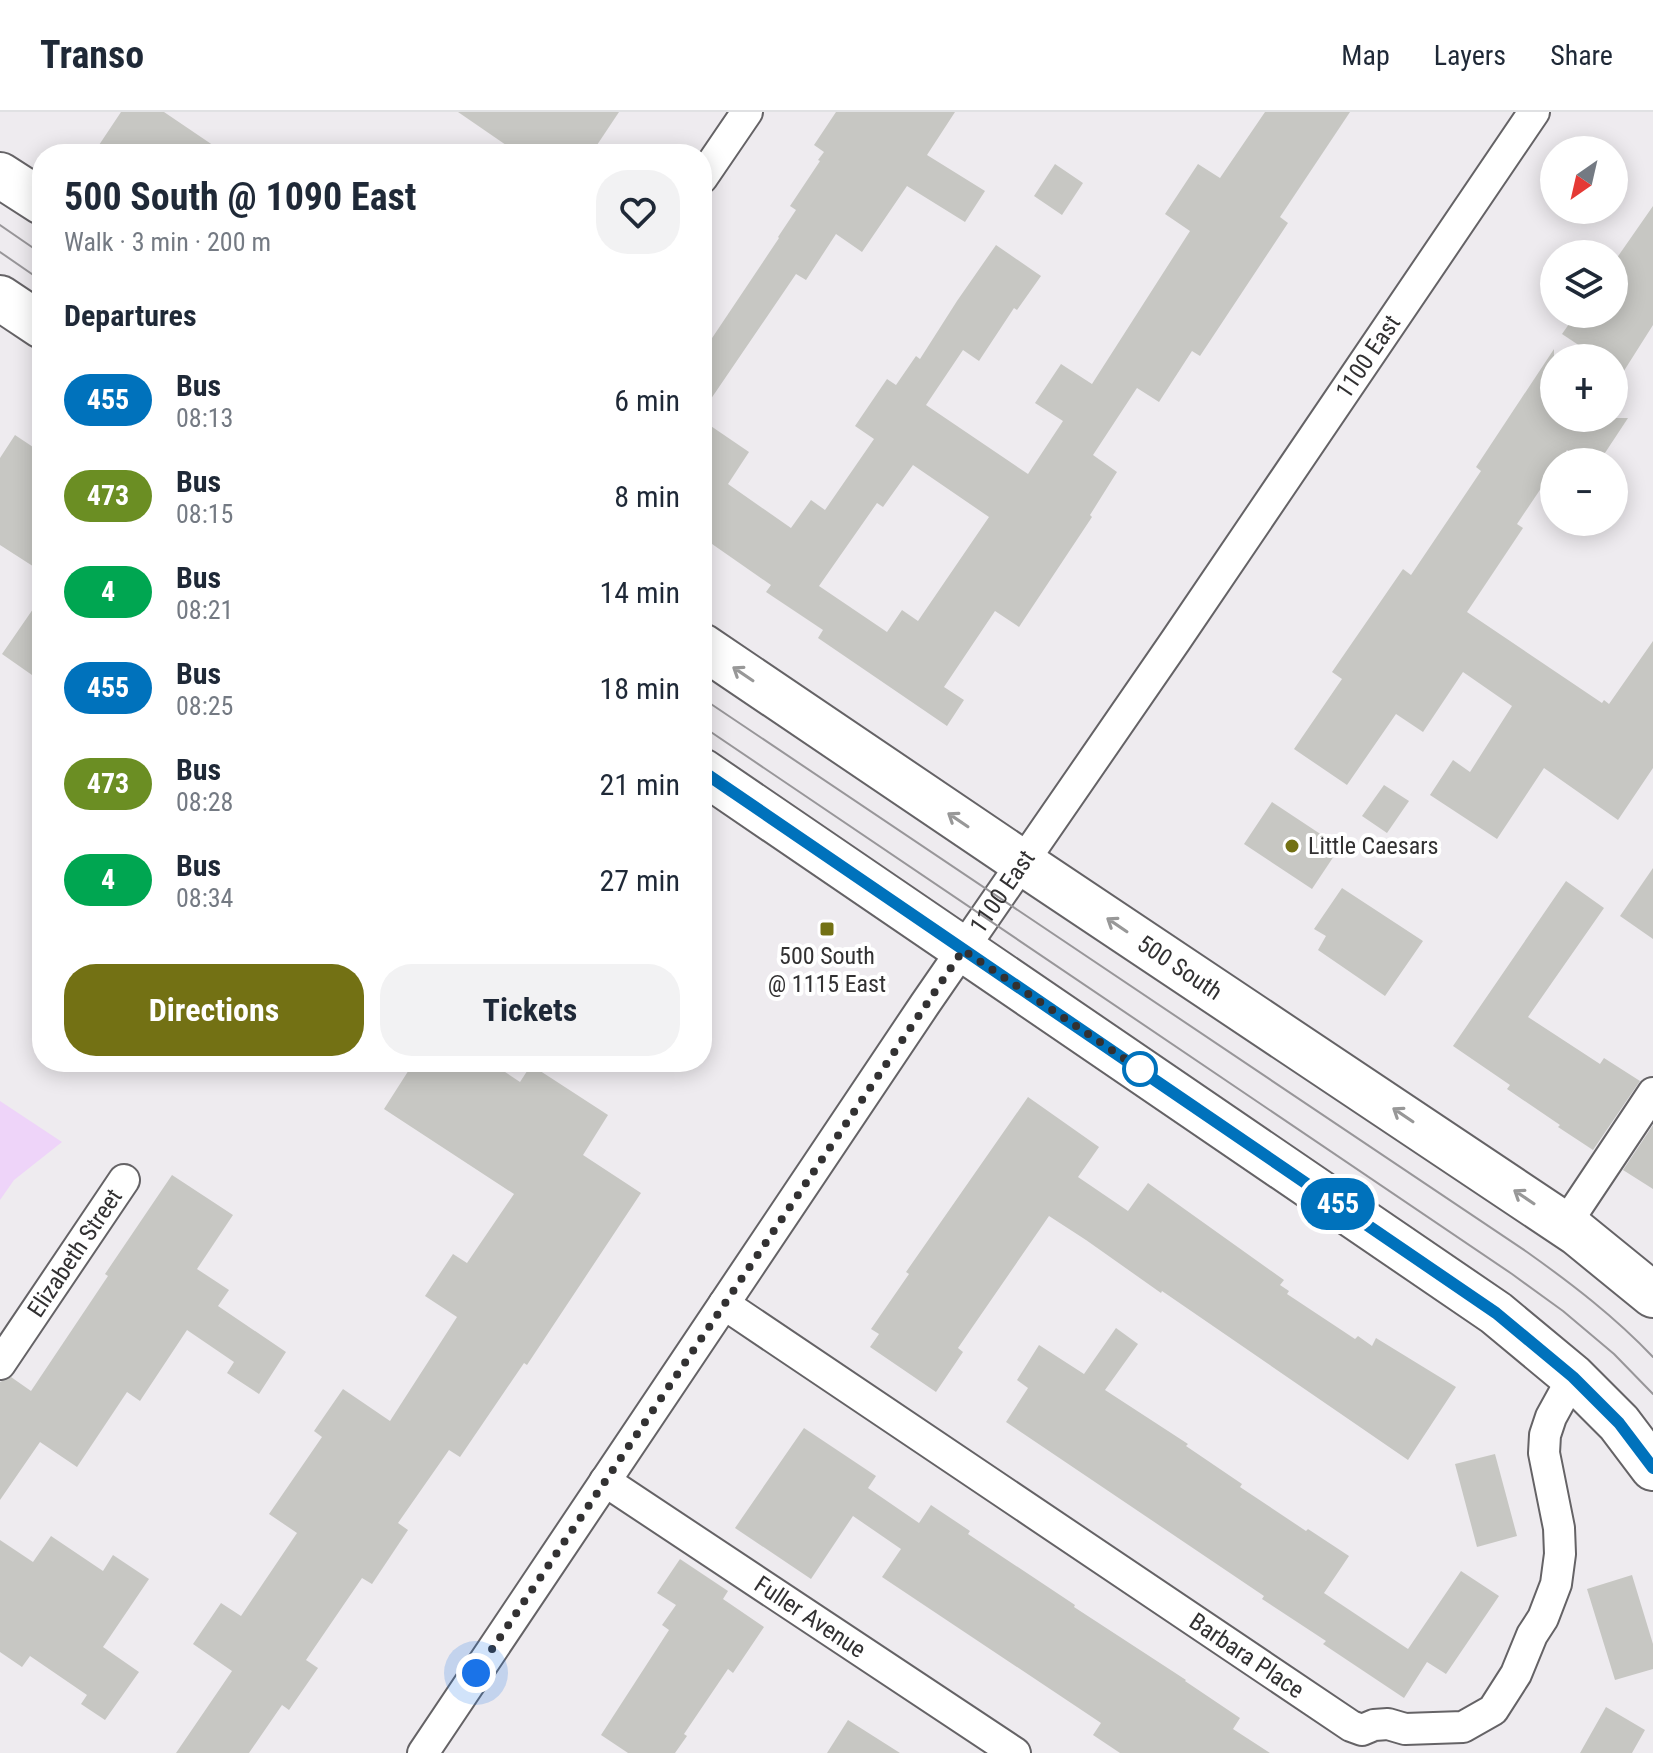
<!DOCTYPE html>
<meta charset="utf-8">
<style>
:root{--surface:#fff;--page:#f2f2f3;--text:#1f2937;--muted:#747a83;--line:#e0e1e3;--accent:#737114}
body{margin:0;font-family:"Roboto Condensed",sans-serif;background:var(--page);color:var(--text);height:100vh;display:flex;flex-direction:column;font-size:30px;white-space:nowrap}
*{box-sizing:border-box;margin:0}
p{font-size:26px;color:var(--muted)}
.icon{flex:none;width:44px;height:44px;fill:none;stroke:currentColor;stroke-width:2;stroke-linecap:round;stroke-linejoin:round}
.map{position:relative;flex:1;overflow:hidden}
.panel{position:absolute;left:32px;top:32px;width:680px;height:928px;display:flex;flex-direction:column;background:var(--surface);border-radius:32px;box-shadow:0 4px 20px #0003}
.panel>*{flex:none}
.badge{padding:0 16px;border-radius:26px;font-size:28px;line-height:52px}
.needle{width:52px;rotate:214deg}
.buttons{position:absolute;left:1540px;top:24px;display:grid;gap:16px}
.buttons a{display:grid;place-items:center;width:88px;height:88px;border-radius:50%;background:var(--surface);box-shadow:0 4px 20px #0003;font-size:40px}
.you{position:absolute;width:40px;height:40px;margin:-20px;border:6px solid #fff;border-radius:50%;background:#1a73e8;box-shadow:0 0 0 12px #1a73e833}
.map>.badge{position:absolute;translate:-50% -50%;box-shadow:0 0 0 4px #fff}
h2{padding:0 32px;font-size:30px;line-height:72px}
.round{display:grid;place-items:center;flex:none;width:84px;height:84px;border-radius:32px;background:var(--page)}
.head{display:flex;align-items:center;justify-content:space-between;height:136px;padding:0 32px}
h1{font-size:38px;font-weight:700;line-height:60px}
.button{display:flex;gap:16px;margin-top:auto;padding:16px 32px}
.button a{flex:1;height:92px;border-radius:32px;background:var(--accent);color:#fff;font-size:32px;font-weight:700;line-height:92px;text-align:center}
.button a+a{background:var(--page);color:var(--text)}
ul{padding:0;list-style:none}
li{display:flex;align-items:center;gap:24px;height:96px;padding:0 32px}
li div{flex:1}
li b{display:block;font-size:30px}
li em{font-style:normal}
li .badge{min-width:88px;font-weight:700;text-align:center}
header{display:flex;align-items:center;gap:48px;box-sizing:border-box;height:112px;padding:0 40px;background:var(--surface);border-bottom:2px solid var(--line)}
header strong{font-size:38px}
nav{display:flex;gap:44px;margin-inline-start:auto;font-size:28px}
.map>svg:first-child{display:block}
.green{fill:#eed4f9}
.building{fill:#c7c7c3;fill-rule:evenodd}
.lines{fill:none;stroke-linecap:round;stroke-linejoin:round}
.street-casing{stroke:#656366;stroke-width:34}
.primary-casing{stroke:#656366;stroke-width:48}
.street{stroke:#fff;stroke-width:30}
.primary{stroke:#fff;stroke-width:44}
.tram{stroke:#989699;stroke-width:2}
.oneway{stroke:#989898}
.line-casing{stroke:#fff;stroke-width:18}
.line{stroke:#0072bc;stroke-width:12}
.walk{stroke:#323132;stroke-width:8;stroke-dasharray:0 14.4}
.poi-dot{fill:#737114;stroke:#fff;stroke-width:3}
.stop-dot{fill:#fff;stroke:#0072bc;stroke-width:4}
.labels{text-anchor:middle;stroke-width:8;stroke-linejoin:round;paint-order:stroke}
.street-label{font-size:24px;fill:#323132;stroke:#fff}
.poi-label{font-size:24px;fill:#323132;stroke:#fff;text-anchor:start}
</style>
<header>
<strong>Transo</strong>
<nav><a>Map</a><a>Layers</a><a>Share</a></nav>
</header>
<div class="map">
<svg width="1653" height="1641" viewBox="0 0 1653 1641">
<rect width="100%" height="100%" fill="#eeebef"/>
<path class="green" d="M0 989 62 1030 14 1068 0 1088Z"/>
<path class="building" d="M121 0H164L226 42H93Z
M458 0H619L591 42H519Z
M836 0H955L927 43 985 79 965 110 907 74 862 140 836 122 806 168 796 162 702 300V241L779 126 778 125 796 98 790 94 820 49 818 48 824 40 814 33Z
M1265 0H1350L1280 105 1288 111 1200 244 1192 239 1159 290 1137 276 1093 343 1117 360 1090 403 1092 405 1019 515 995 499 944 575 964 588 947 614 818 526 823 518 766 480 771 473 702 425V308L749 340 728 372 791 416 811 388 825 398 874 327 855 314 887 267 896 273 916 244 920 247 957 189 996 133 1041 164 1017 198 1014 196 979 249 963 238 926 293 1028 362 1063 309 1035 291 1061 252 1092 272 1190 119 1165 102 1198 52 1220 66ZM913 353 989 405 918 509 902 498 887 520 819 474 877 391 883 395Z
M1055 52 1083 71 1062 103 1034 84Z
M1653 94V213L1622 262 1614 257V246H1598L1562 222 1576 202H1614V150Z
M1554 237V306H1628L1599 350H1586L1567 338 1559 350H1554V357L1517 412 1523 416 1467 500 1602 591 1604 588 1609 592 1653 529V656L1618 708 1544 656 1497 727 1430 683 1453 648 1470 660 1512 594 1463 560 1423 620 1396 602 1347 673 1294 637 1342 567 1332 560 1403 457 1411 463 1481 359 1476 355Z
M15 323 42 341V460L0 433V346Z
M42 484V570L2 542Z
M1384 673 1409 689 1387 721 1362 704Z
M1272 690 1340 735 1312 777 1244 732Z
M1653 756V827L1620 804Z
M1566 769 1604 796 1528 905 1600 952 1604 946 1640 969 1593 1038 1558 1015 1560 1013 1507 977 1510 973 1453 934Z
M1342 776 1423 829 1385 884 1318 838 1326 824 1314 817Z
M414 950H490L520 970 531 953 608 1003 583 1043 641 1081 527 1253 524 1251 460 1345 449 1338 398 1411 408 1418 372 1472 362 1466 306 1548 318 1556 289 1598 282 1593 249 1641H176L232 1559 193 1532 221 1491 241 1504 297 1421 269 1402 322 1325 314 1319 343 1277 390 1309 457 1205 425 1184 453 1142 467 1151 514 1082 384 997Z
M1028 985 1099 1035 1078 1065 1128 1099 1148 1071 1284 1168 1280 1173 1289 1179 1287 1182 1355 1227 1358 1224 1372 1234 1376 1226 1456 1275 1408 1348 1162 1179 1161 1181 1086 1128 1049 1104 958 1236 963 1240 936 1280 870 1235 879 1222 871 1217 909 1162 906 1160Z
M1653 1013V1077L1623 1058Z
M172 1063 233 1103 197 1157 229 1178 218 1194 286 1240 259 1282 227 1261 234 1250 187 1218 140 1289 127 1280 77 1355 40 1330 0 1388V1270L11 1265 31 1279 108 1164 105 1162Z
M1116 1216 1138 1232 1105 1278 1188 1332 1186 1334 1242 1372 1240 1375 1306 1419 1308 1417 1349 1444 1324 1481 1408 1537 1461 1459 1499 1484 1446 1562 1427 1550 1404 1586 1323 1532 1326 1529 1262 1487 1264 1484 1006 1310 1028 1276 1017 1268 1039 1233 1084 1262Z
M804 1316 876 1364 868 1376 919 1411 931 1393 970 1419 968 1422 1075 1493 1074 1495 1186 1568 1185 1569 1240 1606 1233 1617 1270 1641H1120L1093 1623 1101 1611 882 1465 901 1437 853 1404 811 1467 735 1416Z
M1495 1342 1517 1424 1477 1435 1455 1352Z
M51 1424 103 1459 113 1443 149 1467 103 1535 139 1560 105 1608 81 1592 87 1583 30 1544 22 1555 0 1540V1428L33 1450Z
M680 1447 728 1479 723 1487 764 1515 733 1561 728 1557 684 1622 687 1624 675 1641H628L601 1623 669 1518 662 1513 676 1493 657 1481Z
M1632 1463 1653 1532V1557L1615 1568 1587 1477Z
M1606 1595 1645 1618 1632 1641H1580Z
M848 1608 900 1641H827Z"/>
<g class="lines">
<g class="street-casing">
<g id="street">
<path d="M702 66 747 0"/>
<path d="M1565 1113 1653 981"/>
<path id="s1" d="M724 1192 1351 1614 1362 1618 1374 1613 1388 1612 1405 1617 1463 1615 1493 1598 1516 1562 1532 1523 1543 1506 1556 1472 1560 1442 1559 1416 1544 1341 1545 1323 1551 1305 1573 1265"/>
<path id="s2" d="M0 1252 124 1068"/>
<path id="s3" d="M605 1369 1015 1641"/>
<path id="s4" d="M423 1641 925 892 1176 528 1534 0"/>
</g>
</g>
<g class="primary-casing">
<g id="primary">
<path d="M0 63 42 90"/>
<path d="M0 186 42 214"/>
<path id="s5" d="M702 534 1023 751 1577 1121 1653 1183"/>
<path d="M702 659 1496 1201 1573 1265 1619 1311 1653 1356"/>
</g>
</g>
<use href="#street" class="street"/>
<use href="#primary" class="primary"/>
<path class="tram" d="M0 113 42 142
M0 140 42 169
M702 586 1527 1140C1572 1172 1615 1205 1653 1245
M702 614 1512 1162 1563 1199 1614 1242 1653 1282"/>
</g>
<defs><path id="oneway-shaft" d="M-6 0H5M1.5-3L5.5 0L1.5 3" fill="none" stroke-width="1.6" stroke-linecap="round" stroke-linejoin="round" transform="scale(2)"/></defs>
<g class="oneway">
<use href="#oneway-shaft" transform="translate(743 562) rotate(-146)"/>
<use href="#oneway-shaft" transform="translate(958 708) rotate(-146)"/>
<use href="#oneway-shaft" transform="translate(1117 813) rotate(-146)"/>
<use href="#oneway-shaft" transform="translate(1403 1003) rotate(-146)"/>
<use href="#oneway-shaft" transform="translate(1524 1085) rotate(-146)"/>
</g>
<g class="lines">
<g class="line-casing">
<path id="line" d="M702 659 1496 1201 1573 1265 1619 1311 1653 1356"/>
</g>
<use href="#line" class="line"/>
<path class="walk" d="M476 1561 963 838 1140 957"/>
</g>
<g class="poi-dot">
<circle cx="1292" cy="734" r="8"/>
<rect x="819" y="809" width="16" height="16" rx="4"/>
</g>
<circle class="stop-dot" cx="1140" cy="957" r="16"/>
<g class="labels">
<g class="street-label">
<text dy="8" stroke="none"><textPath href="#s4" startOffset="1686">1100 East</textPath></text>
<text dy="8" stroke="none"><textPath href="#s4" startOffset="1038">1100 East</textPath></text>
<text dy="8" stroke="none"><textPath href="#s5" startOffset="576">500 South</textPath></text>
<text dy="8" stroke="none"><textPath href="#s2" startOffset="134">Elizabeth Street</textPath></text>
<text dy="8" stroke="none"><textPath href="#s3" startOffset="246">Fuller Avenue</textPath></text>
<text dy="8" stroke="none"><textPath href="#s1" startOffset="630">Barbara Place</textPath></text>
</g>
<g class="poi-label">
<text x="1308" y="742">Little Caesars</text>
<text x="827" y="852" text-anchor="middle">500 South<tspan x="827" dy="28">@ 1115 East</tspan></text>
</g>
</g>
</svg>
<div class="buttons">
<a><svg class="needle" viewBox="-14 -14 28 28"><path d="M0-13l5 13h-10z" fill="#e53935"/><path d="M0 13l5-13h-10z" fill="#747a83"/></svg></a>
<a><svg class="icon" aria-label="layers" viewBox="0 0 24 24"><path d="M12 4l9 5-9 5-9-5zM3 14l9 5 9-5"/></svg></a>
<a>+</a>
<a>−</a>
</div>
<div class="you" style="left:476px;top:1561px"></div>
<b class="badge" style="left:1338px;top:1092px;background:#0072bc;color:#fff">455</b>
<section class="panel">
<div class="head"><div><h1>500 South @ 1090 East</h1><p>Walk · 3 min · 200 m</p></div><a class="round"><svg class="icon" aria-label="heart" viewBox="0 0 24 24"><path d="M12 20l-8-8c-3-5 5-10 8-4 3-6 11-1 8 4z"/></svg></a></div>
<h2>Departures</h2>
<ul>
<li><span class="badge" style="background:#0072bc;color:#fff">455</span><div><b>Bus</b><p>08:13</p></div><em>6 min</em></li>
<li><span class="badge" style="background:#6b8e23;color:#fff">473</span><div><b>Bus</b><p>08:15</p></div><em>8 min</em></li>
<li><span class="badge" style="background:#00a651;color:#fff">4</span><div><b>Bus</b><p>08:21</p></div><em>14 min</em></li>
<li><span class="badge" style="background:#0072bc;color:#fff">455</span><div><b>Bus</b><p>08:25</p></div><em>18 min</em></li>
<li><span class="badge" style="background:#6b8e23;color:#fff">473</span><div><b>Bus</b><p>08:28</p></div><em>21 min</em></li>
<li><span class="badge" style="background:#00a651;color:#fff">4</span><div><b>Bus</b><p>08:34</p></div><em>27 min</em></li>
</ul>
<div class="button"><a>Directions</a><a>Tickets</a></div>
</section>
</div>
